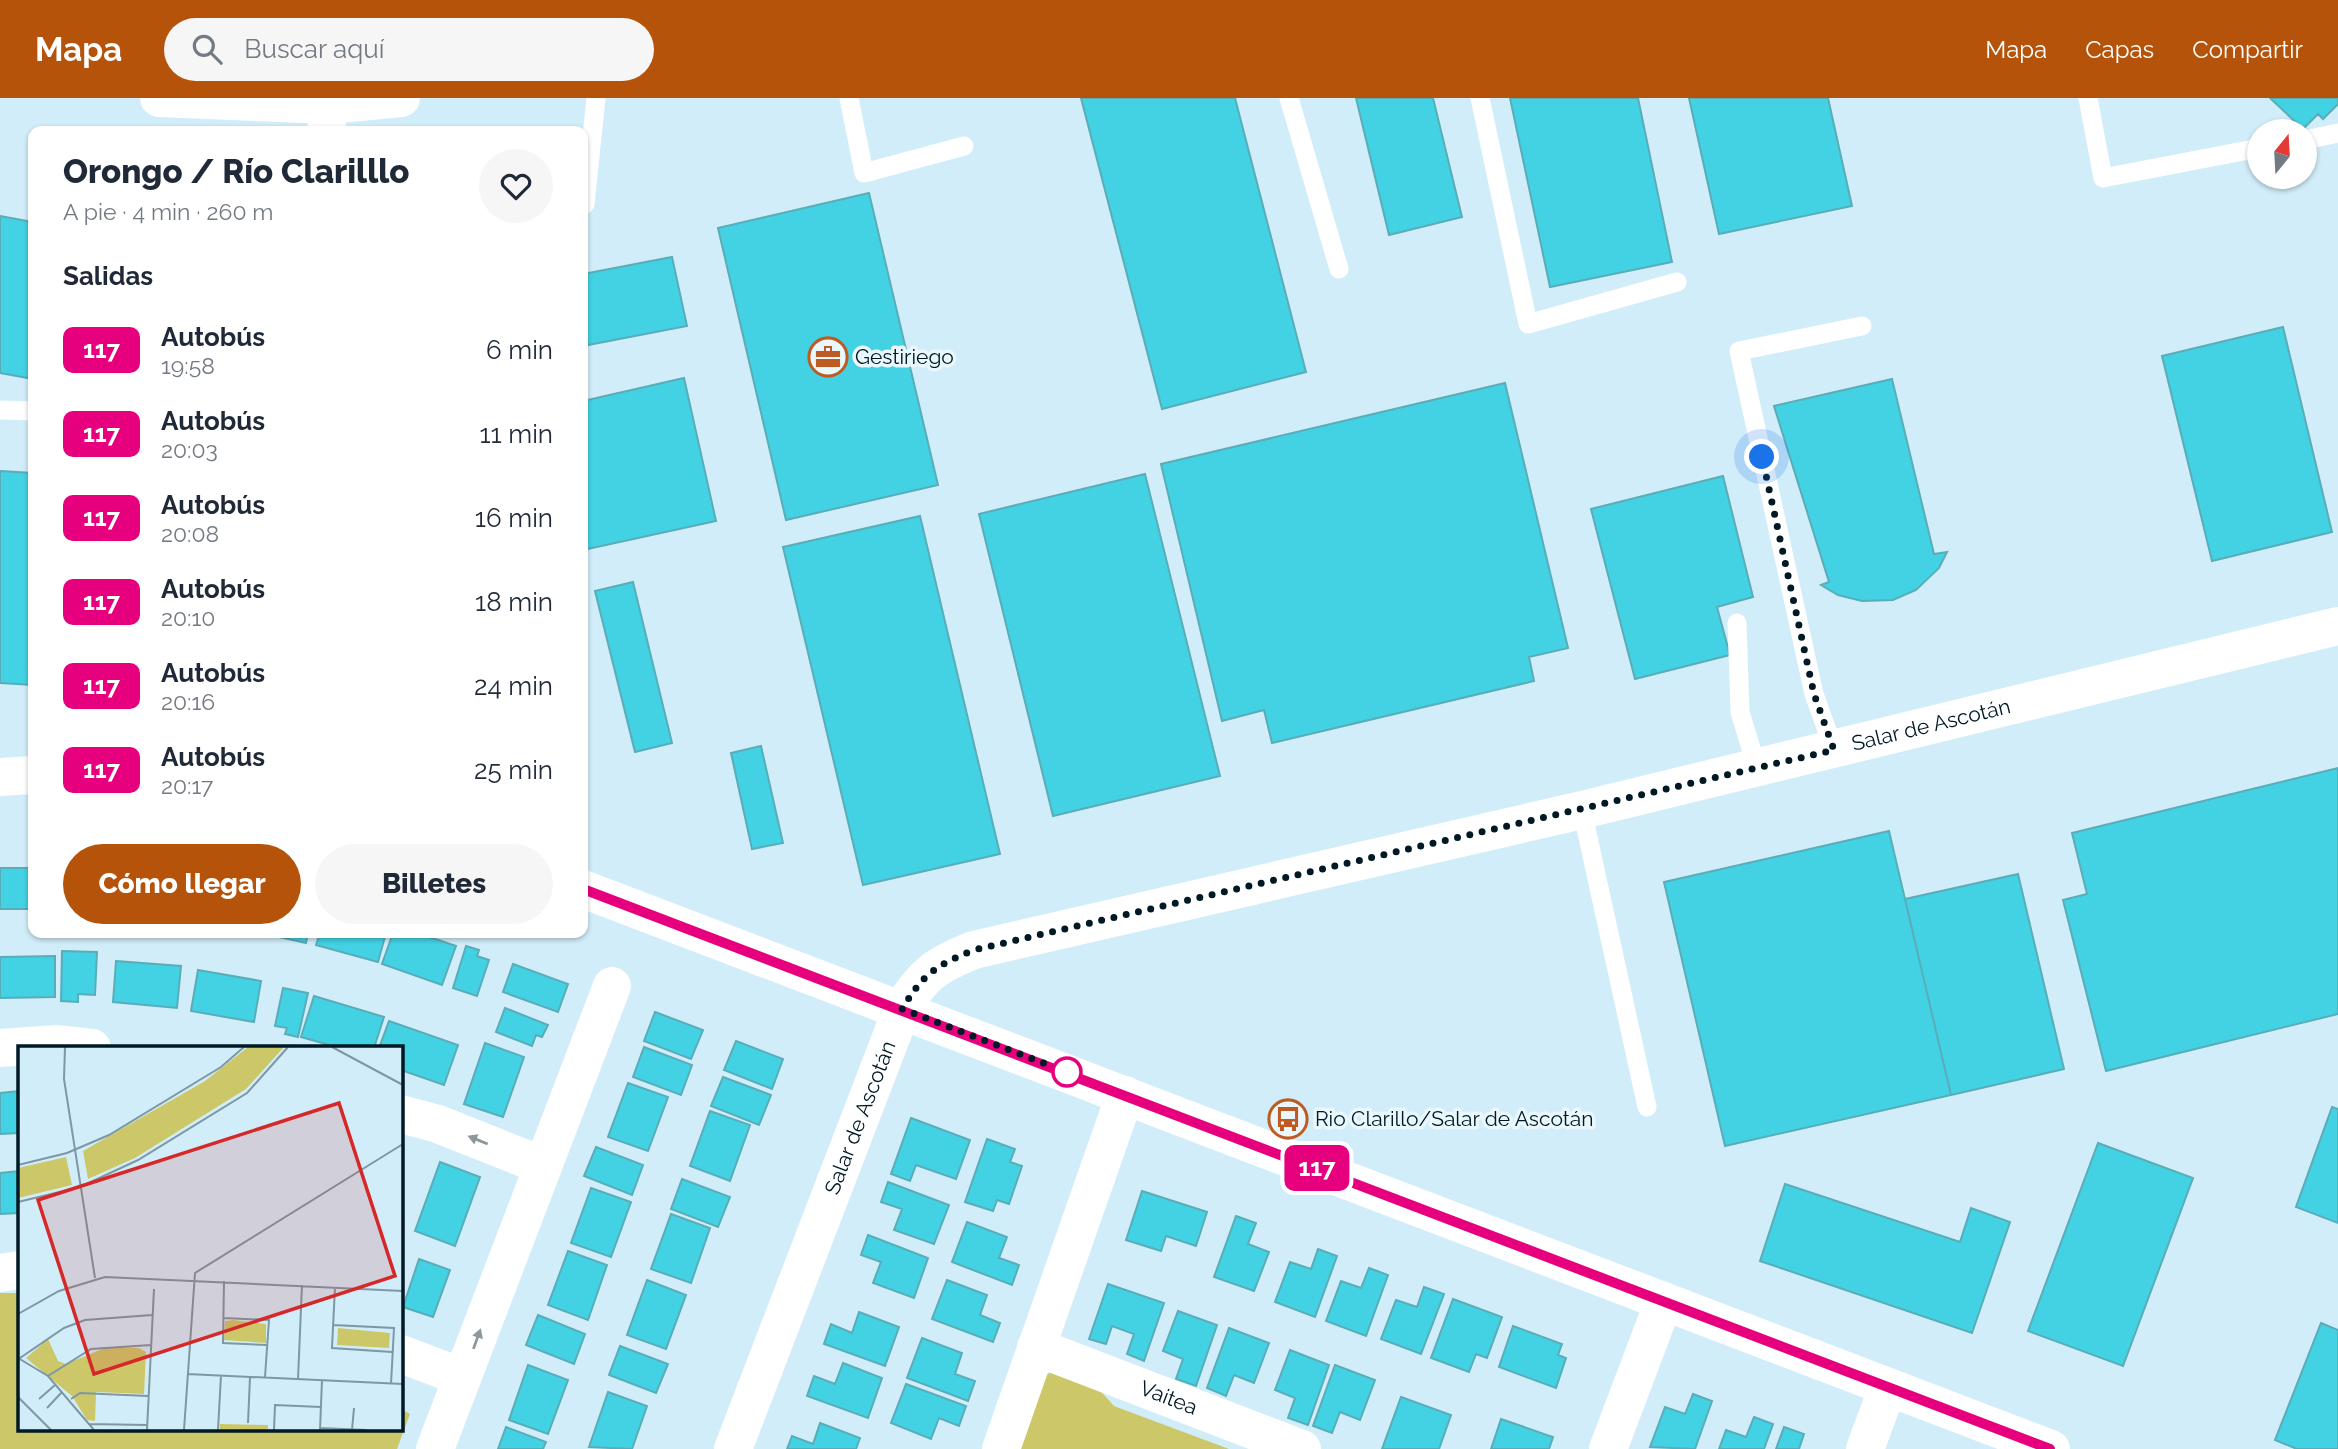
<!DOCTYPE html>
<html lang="es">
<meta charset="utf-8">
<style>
:root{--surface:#fff;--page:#f6f6f7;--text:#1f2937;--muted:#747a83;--accent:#b45309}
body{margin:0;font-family:Raleway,sans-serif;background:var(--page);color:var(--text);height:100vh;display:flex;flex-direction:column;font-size:26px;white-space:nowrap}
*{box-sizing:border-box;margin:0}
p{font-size:23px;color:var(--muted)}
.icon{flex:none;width:38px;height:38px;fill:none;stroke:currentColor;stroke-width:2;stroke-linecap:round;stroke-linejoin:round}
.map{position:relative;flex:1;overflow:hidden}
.sheet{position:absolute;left:28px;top:28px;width:560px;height:812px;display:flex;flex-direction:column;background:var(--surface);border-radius:14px;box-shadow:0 2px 5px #0004}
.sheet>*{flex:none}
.badge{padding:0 14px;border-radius:10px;font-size:24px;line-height:46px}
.needle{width:46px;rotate:18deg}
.buttons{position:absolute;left:2247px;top:21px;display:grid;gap:14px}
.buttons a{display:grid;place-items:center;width:70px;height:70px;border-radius:50%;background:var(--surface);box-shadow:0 2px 5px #0004;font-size:35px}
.you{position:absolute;width:35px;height:35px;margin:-18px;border:5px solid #fff;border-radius:50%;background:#1a73e8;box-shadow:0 0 0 10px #1a73e833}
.map>.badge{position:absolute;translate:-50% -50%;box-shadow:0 0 0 4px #fff}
h2{padding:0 35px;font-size:26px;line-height:63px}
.round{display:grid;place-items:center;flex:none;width:74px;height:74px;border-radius:37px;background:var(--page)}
.head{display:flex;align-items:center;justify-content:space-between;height:119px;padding:0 35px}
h1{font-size:33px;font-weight:800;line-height:52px}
.action{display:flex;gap:14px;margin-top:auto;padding:14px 35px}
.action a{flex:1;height:80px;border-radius:42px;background:var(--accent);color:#fff;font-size:28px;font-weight:800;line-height:80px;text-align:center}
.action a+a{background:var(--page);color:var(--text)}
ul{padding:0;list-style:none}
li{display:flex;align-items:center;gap:21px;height:84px;padding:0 35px}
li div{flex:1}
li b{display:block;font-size:26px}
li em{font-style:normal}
li .badge{min-width:77px;font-weight:700;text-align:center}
header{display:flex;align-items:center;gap:42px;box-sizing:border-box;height:98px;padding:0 35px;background:var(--accent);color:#fff}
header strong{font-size:33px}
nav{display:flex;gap:38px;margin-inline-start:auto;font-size:24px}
.search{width:490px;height:63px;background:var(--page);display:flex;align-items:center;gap:18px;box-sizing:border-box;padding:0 24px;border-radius:38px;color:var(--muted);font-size:26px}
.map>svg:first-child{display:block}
.green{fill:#ccc869}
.building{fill:#42d2e4;stroke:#59adb8;stroke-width:2}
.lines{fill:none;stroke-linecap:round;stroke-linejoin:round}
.lane{stroke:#fff;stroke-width:19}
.street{stroke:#fff;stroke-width:38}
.secondary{stroke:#fff;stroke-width:38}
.oneway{fill:#8c989c}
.line-casing{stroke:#fff;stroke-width:16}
.line{stroke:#e6007e;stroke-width:10}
.walk{stroke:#001924;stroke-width:7;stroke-dasharray:0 12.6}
.stop-dot{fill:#fff;stroke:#e6007e;stroke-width:3.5}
.labels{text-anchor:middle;stroke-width:7;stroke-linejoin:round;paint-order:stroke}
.poi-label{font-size:21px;fill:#001924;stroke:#eaf7fd;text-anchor:start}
.street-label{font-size:21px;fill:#001924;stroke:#eaf7fd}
.inset-road{fill:none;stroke:#7d98a4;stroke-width:2}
.view{fill:#d62828;fill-opacity:0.15;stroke:#d62828;stroke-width:3.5}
.inset-edge{fill:none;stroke:#001924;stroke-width:3.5}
</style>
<header>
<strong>Mapa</strong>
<div class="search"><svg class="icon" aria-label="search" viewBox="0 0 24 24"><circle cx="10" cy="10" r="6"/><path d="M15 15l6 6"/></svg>Buscar aquí</div>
<nav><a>Mapa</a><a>Capas</a><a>Compartir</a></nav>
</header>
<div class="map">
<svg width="2338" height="1351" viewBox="0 0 2338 1351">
<rect width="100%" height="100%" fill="#d1edf9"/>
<path class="green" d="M0 1195H19V1332H401V1311L410 1316 397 1351H0Z
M1057 1271 1095 1287 1114 1308 1229 1351H1014L1041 1280Z"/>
<path class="building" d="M1081 0H1235L1306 274 1162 311Z
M1356 0H1433L1462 119 1389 137Z
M1510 0H1638L1672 164 1550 189Z
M1689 0H1828L1852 108 1719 136Z
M2270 0H2338V6L2323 21 2318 16 2303 31Z
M869 95 938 387 786 422 718 130Z
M0 118 33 124V281L0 275Z
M672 159 687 228 583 248V176Z
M2283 229 2332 434 2212 463 2162 258Z
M684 280 716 423 583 452V303Z
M1892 281 1934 456 1947 454 1939 470 1916 492 1893 502 1862 503 1838 497 1821 487 1829 484 1774 308Z
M1505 285 1568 550 1529 559 1534 583 1272 645 1264 612 1222 623 1161 366Z
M0 373 33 375V587L0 585Z
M1145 376 1220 678 1053 718 979 416Z
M1723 378 1753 499 1717 509 1730 557 1635 581 1591 411Z
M920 418 1000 756 863 787 783 449Z
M633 484 672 645 635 654 595 493Z
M761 648 783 745 752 751 731 655Z
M2338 670V916L2106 973 2063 802 2087 796 2072 735Z
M1889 733 1951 997 1725 1048 1664 784Z
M0 770H33V811H0Z
M2018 776 2064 971 1951 997 1905 801Z
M276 835H308L306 845 275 838Z
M320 835H386L378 864 316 847Z
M393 835H417L456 848 442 887 382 866Z
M466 848 479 852 477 858 489 862 477 898 453 890Z
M62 853 97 854 95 897 78 896V904L61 903Z
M55 858V899L0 900V859Z
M116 863 181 868 177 910 113 904Z
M513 866 568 886 558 914 503 894Z
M198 872 261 883 254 924 191 913Z
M283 890 308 895 298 939 285 936 287 930 275 928Z
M314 898 384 919 374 950H340L301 939Z
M505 910 548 927 542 939 536 937 532 948 496 934Z
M655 914 703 932 691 961 644 943Z
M389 923 458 947 444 987 401 972V950H379Z
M736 943 783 961 772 991 724 972Z
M485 945 524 959 503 1019 464 1006Z
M644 949 692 967 681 997 633 979Z
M723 979 771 997 759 1027 711 1008Z
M628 985 668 999 648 1053 608 1039Z
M19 993V1035L0 1036V995Z
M2332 1009 2338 1011V1125L2296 1109Z
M710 1013 750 1027 730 1083 690 1068Z
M911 1020 970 1042 956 1081 916 1067 910 1083 891 1076Z
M987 1041 1015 1051 1010 1064 1022 1068 1009 1106 997 1102 993 1113 965 1104Z
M2098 1045 2193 1080 2123 1268 2028 1233Z
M596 1049 643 1067 632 1097 584 1078Z
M440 1064 480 1079 455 1148 415 1133Z
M19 1073V1115L0 1116V1075Z
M682 1081 730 1099 718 1129 671 1111Z
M888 1084 949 1107 934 1146 894 1132 902 1111 881 1104Z
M1785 1086 1960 1144 1971 1110 2010 1124 1972 1235 1760 1163Z
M591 1090 631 1104 611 1159 571 1145Z
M1142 1093 1207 1114 1196 1148 1166 1138 1161 1153 1126 1142Z
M671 1116 710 1130 691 1185 651 1171Z
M1236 1118 1256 1125 1248 1146 1269 1154 1254 1193 1214 1179Z
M967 1124 1007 1139 999 1160 1019 1167 1012 1187 952 1164Z
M868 1137 928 1160 914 1200 873 1185 881 1164 861 1157Z
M1318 1151 1337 1158 1315 1219 1275 1204 1290 1164 1311 1171Z
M568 1153 607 1167 588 1222 548 1207Z
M419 1161 450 1172 433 1219 403 1209Z
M1369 1170 1388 1177 1366 1238 1326 1223 1341 1183 1361 1190Z
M647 1182 686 1197 666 1251 627 1237Z
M947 1182 987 1197 980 1217 1000 1225 993 1244 932 1221Z
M1108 1186 1164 1205 1144 1263 1127 1256 1134 1236 1112 1228 1106 1246 1089 1241Z
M1424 1189 1444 1196 1421 1256 1381 1241 1396 1202 1417 1209Z
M1453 1201 1502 1219 1487 1260 1476 1256 1469 1274 1431 1260Z
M1178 1213 1217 1227 1196 1288 1176 1281 1183 1261 1163 1253Z
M859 1214 899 1229 885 1268 824 1246 831 1226 852 1235Z
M538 1217 585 1236 574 1266 526 1247Z
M2321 1225 2338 1232V1351H2297L2275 1342Z
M1513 1228 1562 1246 1558 1257 1566 1260 1556 1290 1499 1269Z
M1229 1230 1269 1245 1254 1285 1234 1277 1226 1298 1207 1290Z
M922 1240 962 1255 955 1276 975 1283 968 1303 907 1280Z
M620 1248 668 1266 656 1295 609 1277Z
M1290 1252 1329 1267 1308 1327 1288 1320 1295 1300 1275 1292Z
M843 1265 882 1280 868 1320 807 1298 814 1278 835 1286Z
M528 1267 568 1282 548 1336 509 1322Z
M1335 1267 1375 1282 1360 1322 1340 1314 1332 1335 1313 1328Z
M906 1286 966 1308 959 1328 939 1320 931 1341 891 1325Z
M608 1294 647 1308 632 1351 589 1349Z
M1693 1296 1712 1303 1695 1351 1650 1349 1665 1309 1685 1316Z
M1401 1299 1451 1317 1439 1351H1382Z
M1754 1319 1773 1326 1764 1351H1719L1726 1332 1746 1339Z
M1501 1321 1553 1339 1549 1351H1491Z
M820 1325 860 1340 856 1351H787L792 1338 813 1346Z
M506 1329 546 1344 543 1351H498Z
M1784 1329 1804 1336 1799 1351H1776Z"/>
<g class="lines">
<path class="lane" d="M849 0 864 75 964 48
M1289 0 1339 171
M1480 0 1528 226 1677 184
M2088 0 2103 80 2259 50
M2305 42 2338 35
M585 106 596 0
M0 312 33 313
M1737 525 1740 614 1757 670
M1834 652 1814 596 1739 253 1862 228
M1582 712 1647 1009"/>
<g class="street">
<path d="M326 33 329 7"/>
<path d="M0 679 33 677"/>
<path d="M583 791 2051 1351"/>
<path d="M0 950 56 946 92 950"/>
<path d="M401 1016 438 1026 541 1067"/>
<path d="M0 1175 19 1172"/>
<path id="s1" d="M1036 1249 1302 1351"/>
<path d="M401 1256 462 1279"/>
<path d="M435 1351 612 888"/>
<path id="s2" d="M733 1351 902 911C923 876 936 867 974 852L1582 712 2338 528"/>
<path d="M1001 1351 1125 997"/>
<path d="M1608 1351 1664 1203"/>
<path d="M1865 1351 1888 1289"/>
</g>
<path class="secondary" d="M159 0 329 7 401 0"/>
</g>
<defs><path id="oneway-solid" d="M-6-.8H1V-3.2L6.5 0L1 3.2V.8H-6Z" transform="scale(1.75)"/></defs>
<g class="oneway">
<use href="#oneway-solid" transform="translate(478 1042) rotate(-158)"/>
<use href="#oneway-solid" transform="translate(477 1241) rotate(-70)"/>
</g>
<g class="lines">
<g class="line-casing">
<path id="line" d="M583 791 2050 1351"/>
</g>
<use href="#line" class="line"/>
<path class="walk" d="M1067 974 902 911C923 876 936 867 974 852L1834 652 1814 596 1762 359"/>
</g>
<defs>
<g id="office-ring" transform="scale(2.0125)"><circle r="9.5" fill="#eaf7fd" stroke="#be5b22" stroke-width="1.5"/><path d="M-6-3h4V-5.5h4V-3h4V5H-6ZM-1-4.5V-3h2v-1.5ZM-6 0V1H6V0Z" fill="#be5b22"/></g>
<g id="bus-ring" transform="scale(2.0125)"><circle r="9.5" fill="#eaf7fd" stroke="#be5b22" stroke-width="1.5"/><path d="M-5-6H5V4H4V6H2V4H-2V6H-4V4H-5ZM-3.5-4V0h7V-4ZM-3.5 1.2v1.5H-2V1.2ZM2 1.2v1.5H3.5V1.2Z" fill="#be5b22"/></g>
</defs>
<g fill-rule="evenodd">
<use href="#office-ring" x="828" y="259"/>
<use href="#bus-ring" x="1288" y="1021"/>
</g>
<circle class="stop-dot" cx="1067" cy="974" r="14"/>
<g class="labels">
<g class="poi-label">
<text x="855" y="266">Gestiriego</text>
<text x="1315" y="1028">Rio Clarillo/Salar de Ascotán</text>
</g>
<g class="street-label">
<text dy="7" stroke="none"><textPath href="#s2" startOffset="1550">Salar de Ascotán</textPath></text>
<text dy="7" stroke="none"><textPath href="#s2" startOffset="355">Salar de Ascotán</textPath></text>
<text dy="7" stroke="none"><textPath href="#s1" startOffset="142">Vaitea</textPath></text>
</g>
</g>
<g transform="translate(18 948)">
<rect width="385" height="385" fill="#d1edf9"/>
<path d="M230 1H266L228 43 117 112 70 133 65 105 187 35ZM48 111 54 139 0 152V122ZM215 274 248 278V297L206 294 207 275ZM320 282 372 287 371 302 319 299ZM30 293 40 315 48 318 89 301 121 302 128 306 126 348 78 346 77 375 69 374 54 350 8 312ZM202 378 250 379V384H202Z" fill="#ccc869"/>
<path class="inset-road" d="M47 1 46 33 77 232M314 1 385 39M0 119 49 107 91 89 203 21 226 1M0 156 62 141 120 114 229 47 270 1M206 235 205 297 249 299M317 241 314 302 374 306M0 268 41 245 87 231 385 245M205 272 251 274 247 331M315 279 376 282 373 338M0 312 30 330 76 384M2 312 46 282 67 274 134 269M169 328 385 338M30 330 73 303 133 299M280 333 284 239M0 351 33 384M21 353 37 339M53 353 62 347 130 350M29 362 44 346M230 377 232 331M71 378 129 379M302 382 349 384M129 384 136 243M166 384 177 227 385 98M200 384 203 329M256 384 257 359 303 361M302 384 304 334M334 384 336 362"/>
<path class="view" d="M321 57 377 230 76 328 20 154Z"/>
<rect width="385" height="385" class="inset-edge"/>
</g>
</svg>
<div class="buttons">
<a><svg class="needle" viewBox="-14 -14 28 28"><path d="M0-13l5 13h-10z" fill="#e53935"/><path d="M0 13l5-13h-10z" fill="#747a83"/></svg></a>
</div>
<div class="you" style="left:1762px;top:359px"></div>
<b class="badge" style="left:1317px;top:1070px;background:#e6007e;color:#fff">117</b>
<section class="sheet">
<div class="head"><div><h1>Orongo / Río Clarilllo</h1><p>A pie · 4 min · 260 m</p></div><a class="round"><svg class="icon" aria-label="heart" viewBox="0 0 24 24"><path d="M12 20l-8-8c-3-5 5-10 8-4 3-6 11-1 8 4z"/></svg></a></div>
<h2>Salidas</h2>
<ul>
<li><span class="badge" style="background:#e6007e;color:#fff">117</span><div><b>Autobús</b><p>19:58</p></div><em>6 min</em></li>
<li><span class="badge" style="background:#e6007e;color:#fff">117</span><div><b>Autobús</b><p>20:03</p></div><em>11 min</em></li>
<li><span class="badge" style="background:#e6007e;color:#fff">117</span><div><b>Autobús</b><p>20:08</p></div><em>16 min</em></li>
<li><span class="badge" style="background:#e6007e;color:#fff">117</span><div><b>Autobús</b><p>20:10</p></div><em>18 min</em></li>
<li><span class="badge" style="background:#e6007e;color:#fff">117</span><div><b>Autobús</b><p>20:16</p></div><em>24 min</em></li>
<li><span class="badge" style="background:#e6007e;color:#fff">117</span><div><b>Autobús</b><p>20:17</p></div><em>25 min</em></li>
</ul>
<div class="action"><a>Cómo llegar</a><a>Billetes</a></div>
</section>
</div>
